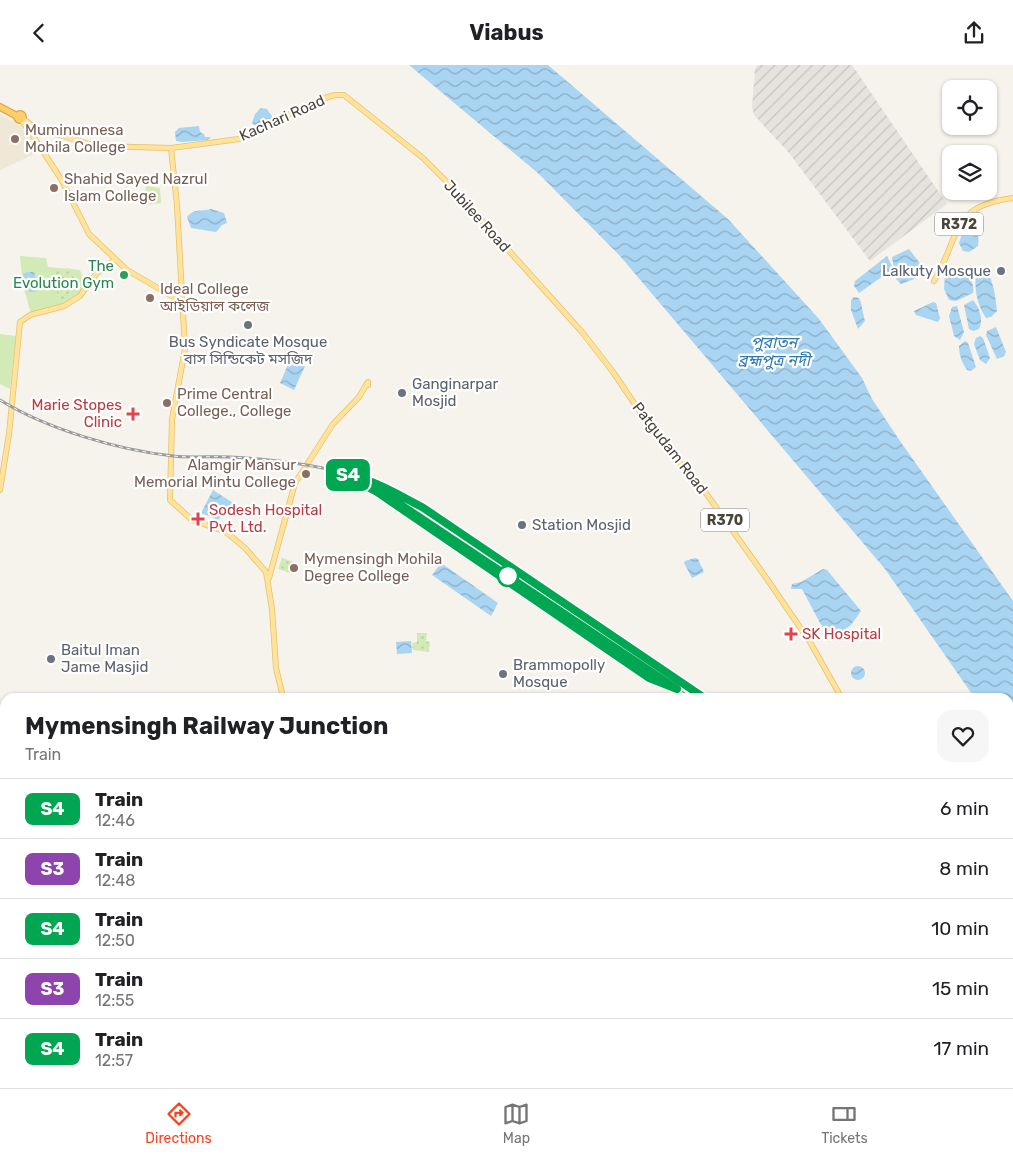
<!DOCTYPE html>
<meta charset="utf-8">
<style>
:root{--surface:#fff;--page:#f6f6f6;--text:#202124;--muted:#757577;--line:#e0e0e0;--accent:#fc3f1d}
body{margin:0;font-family:Rubik,"Noto Sans Bengali",sans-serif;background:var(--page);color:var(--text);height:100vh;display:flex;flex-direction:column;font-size:19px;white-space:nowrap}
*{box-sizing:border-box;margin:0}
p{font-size:16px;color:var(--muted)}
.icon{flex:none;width:28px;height:28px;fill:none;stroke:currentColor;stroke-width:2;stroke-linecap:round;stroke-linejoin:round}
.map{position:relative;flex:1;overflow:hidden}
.sheet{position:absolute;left:0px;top:628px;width:1014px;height:396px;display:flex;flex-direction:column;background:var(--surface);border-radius:15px 15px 0 0;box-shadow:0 1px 4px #0004}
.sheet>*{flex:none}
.badge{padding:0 10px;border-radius:8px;font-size:18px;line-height:32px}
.buttons{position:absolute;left:942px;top:15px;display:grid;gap:10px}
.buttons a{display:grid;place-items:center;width:55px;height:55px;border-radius:10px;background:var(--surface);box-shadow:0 1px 4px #0004;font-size:25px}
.map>.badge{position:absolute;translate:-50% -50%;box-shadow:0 0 0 2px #fff}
.round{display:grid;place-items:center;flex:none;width:52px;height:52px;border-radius:15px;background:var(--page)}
.summary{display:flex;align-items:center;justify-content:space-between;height:85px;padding:0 25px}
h1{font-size:24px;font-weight:700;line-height:38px}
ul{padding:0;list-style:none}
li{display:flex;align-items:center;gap:15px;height:60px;padding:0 25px;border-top:1px solid var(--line)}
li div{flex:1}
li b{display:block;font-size:19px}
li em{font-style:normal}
li .badge{min-width:55px;font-weight:700;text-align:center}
header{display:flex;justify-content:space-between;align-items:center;height:65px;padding:0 25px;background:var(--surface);font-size:22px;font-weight:700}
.menu{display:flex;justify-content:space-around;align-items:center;height:70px;border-top:1px solid var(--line);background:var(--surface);font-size:14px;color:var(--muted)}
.menu a{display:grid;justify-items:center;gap:2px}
.menu .on{color:var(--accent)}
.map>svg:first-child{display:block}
.industrial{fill:url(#industrial-furrows)}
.education{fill:#efe8d6}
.green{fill:#d2eab5}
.park{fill:url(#park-dots)}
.water{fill:url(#water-waves)}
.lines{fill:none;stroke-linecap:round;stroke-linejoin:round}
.stream{stroke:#a9d4f2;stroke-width:1}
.major-casing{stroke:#e6c16a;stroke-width:6}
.highway-casing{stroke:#e0a43c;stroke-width:8}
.major{stroke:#ffe39c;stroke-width:4.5}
.highway{stroke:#ffcf6e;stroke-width:5.5}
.rail-casing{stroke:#9a9a9a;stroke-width:3}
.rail{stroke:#fff;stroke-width:1;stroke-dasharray:4;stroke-linecap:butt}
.line-casing{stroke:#fff;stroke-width:11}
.line{stroke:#00a651;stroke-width:8}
.education-dot{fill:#8d6e63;stroke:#fff;stroke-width:2}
.worship-dot{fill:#6b7280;stroke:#fff;stroke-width:2}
.leisure-dot{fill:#2e9e5b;stroke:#fff;stroke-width:2}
.health-dot{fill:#e0444e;stroke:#fff;stroke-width:2}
.stop-dot{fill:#fff;stroke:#00a651;stroke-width:2.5}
.labels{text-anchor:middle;stroke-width:4.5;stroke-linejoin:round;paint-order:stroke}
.shield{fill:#fff;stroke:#817c74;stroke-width:1}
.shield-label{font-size:14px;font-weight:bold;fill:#4b4439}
.street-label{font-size:15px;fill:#4b4439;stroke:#fff}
.education-label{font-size:15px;fill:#785e54;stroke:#fff;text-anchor:start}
.leisure-label{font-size:15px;fill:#27864d;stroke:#fff;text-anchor:end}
.worship-label{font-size:15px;fill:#5b616d;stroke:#fff;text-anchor:start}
.health-label{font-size:15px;fill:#be3a42;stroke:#fff;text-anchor:start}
.water-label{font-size:16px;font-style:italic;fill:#2e7ab2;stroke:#fff}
</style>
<header><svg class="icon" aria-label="back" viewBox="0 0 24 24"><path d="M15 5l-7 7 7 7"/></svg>Viabus<svg class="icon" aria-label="share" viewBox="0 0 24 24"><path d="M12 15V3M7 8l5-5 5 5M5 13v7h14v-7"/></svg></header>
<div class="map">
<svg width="1013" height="1023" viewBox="0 0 1013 1023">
<defs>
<pattern id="industrial-furrows" width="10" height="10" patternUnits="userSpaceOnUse" patternTransform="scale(1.25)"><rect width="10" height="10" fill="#e6e2dd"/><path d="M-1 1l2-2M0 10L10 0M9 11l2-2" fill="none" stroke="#c7c3be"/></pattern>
<pattern id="park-dots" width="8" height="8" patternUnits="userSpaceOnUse" patternTransform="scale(1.25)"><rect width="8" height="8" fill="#d2eab5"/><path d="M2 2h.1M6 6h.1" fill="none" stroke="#b6ca9c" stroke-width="1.8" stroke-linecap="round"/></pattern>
<pattern id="water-waves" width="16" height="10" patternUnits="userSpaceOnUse" patternTransform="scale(1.25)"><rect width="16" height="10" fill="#a9d4f2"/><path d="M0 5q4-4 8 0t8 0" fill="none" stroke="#8caec5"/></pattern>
</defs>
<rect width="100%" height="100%" fill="#f6f3ec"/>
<path class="industrial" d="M758 0H852L947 139 870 196 789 88 754 50 752 42 755 3Z"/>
<path class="education" d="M0 49 21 61 39 87 0 105Z"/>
<path class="green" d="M146 121 160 123 161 138 144 140Z
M20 191 46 193 48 202 80 205 85 220C72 241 53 243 31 249L23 220Z
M0 269 16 271 10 324 0 319Z"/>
<path class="park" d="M69 203 77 209 80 221 72 230 60 237 51 207Z
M282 493 297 498 294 509 278 504Z
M417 568H427L426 576 430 577 429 587 413 585 412 578 417 577Z"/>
<path class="water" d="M409 0H548L728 154 819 254 862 313 872 334 900 376 1013 536V690L1009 684V632H974L885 504 620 191 539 109Z
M261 43 267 44 274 54 257 62 252 58 255 49Z
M199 61 200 67 204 69 205 72H211L208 75 182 77 176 76 175 67 179 63Z
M211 144 224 148 227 158 222 160 216 167 191 163 187 152C194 143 201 147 211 144Z
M971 160 975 161C979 168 979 174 978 181L969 187 963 186 959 178 962 169Z
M909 184 922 201 923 205 917 213 901 219 896 214 892 192Z
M887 191 893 203 890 206 859 228 854 221 855 216Z
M984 203C993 211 996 234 997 246L991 252 986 253C977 240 973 221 977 206Z
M962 205C969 209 975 220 973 228L956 236 949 235 944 224 945 209 950 206Z
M27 207H34L38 221 35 227H29L24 216 23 209Z
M854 232 859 233C862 238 863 250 865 256L858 264 851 245V235Z
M973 235C979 242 984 254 979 264L973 266 969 264 964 240Z
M933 237 936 238 940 253 938 257 916 250 914 246Z
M957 241 964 267 960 275 954 271 949 251 952 242Z
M996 262 1006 287 1004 291 997 294 986 270 987 266Z
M980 271 983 273 990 293 986 299 980 295 974 279 976 273Z
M965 276 968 278 976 302 971 306 967 305C962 298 959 290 959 281Z
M290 295 305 301 294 325 280 318Z
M213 425 233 438 218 455 201 448Z
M695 493 698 494 704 507 692 513 684 498 685 496Z
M441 498 498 538 491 551 432 510Z
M823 504 827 505 861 546 851 560 833 573 830 572 820 558 802 524H791L792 519 801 517Z
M411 576 412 588 397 589 396 577Z
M851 608a7 7 0 1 1 14 0a7 7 0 1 1-14 0Z
M1009 1012 1013 1018V1023H939L937 1019H1009Z"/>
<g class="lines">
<path class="stream" d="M245 1023 246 1019"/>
<g class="major-casing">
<path id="major" d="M22 53 34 62
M20 54 30 67
M32 62 30 66 31 68 41 65
M36 63 96 81 171 83 239 74 321 34 335 30H344L423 93 449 119 582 267 613 307 655 369 703 424 767 514 810 577 841 632
M31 68 61 114 89 169 127 205 182 237
M171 83 177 140 185 284 172 354 170 435 192 455 226 467 245 483 266 507 272 544 276 603 283 632
M934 216C961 171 949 141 1013 133
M0 425 9 369 20 257 30 250 64 241 80 231 96 209 114 195
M269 513 295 418 333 359 359 332 366 320H368V317L366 320
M1009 758 1013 756
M1009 762 1013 760
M1009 922 1013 929
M412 1023 413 1019
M418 1023 419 1019"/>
</g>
<g class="highway-casing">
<path id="highway" d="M0 42 17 51
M17 52a3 3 0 1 1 6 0a3 3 0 1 1-6 0Z"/>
</g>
<use href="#major" class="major"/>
<use href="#highway" class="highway"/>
<g class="rail-casing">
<path id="rail" d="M0 335C47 364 118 385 173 391 192 393 211 391 230 392 273 394 323 401 365 413 385 419 403 433 422 443L703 632
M360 416 405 447
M401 438 689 632
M1009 1001 1013 1006
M931 1019 933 1023"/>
</g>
<use href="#rail" class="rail"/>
</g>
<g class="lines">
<g class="line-casing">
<path id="line" d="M365 416 677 624 649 613 377 427 342 408C374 415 393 427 422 442L703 632"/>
</g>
<use href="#line" class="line"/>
</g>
<g class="education-dot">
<circle cx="15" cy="74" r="5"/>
<circle cx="54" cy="123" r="5"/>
<circle cx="150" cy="233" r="5"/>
<circle cx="167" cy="338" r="5"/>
<circle cx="306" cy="409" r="5"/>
<circle cx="294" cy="503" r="5"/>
</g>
<g class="worship-dot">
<circle cx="1001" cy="206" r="5"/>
<circle cx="248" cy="260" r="5"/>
<circle cx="402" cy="328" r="5"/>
<circle cx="522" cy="460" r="5"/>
<circle cx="51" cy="594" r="5"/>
<circle cx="503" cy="609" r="5"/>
</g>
<circle class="leisure-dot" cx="124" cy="210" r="5"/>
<g class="health-dot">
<path d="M130.5 341.5h5v5h5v5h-5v5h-5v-5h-5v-5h5z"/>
<path d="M195.5 446.5h5v5h5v5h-5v5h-5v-5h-5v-5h5z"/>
<path d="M788.5 561.5h5v5h5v5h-5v5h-5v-5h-5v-5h5z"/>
</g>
<circle class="stop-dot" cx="508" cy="511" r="10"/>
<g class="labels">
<g class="shield">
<rect x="935" y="147.5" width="48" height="23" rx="4"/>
<rect x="701" y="443.5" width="48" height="23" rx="4"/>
</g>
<g class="shield-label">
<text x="959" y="164">R372</text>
<text x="725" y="460">R370</text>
</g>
<g class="street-label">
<text transform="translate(282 53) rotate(-24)" y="5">Kachari Road</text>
<text transform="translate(477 151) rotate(48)" y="5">Jubilee Road</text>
<text transform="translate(670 383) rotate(52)" y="5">Patgudam Road</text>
</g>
<g class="education-label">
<text x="25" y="70">Muminunnesa<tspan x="25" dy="17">Mohila College</tspan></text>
<text x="64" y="119">Shahid Sayed Nazrul<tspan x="64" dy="17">Islam College</tspan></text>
<text x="160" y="229">Ideal College<tspan x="160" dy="17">আইডিয়াল কলেজ</tspan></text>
<text x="177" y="334">Prime Central<tspan x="177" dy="17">College., College</tspan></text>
<text x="296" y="405" text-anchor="end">Alamgir Mansur<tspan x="296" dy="17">Memorial Mintu College</tspan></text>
<text x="304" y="499">Mymensingh Mohila<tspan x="304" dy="17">Degree College</tspan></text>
</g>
<g class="leisure-label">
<text x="114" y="206">The<tspan x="114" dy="17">Evolution Gym</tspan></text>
</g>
<g class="worship-label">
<text x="991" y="211" text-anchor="end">Lalkuty Mosque</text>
<text x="248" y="282" text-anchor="middle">Bus Syndicate Mosque<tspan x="248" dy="17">বাস সিন্ডিকেট মসজিদ</tspan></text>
<text x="412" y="324">Ganginarpar<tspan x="412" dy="17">Mosjid</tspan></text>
<text x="532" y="465">Station Mosjid</text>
<text x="61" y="590">Baitul Iman<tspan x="61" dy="17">Jame Masjid</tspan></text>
<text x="513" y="605">Brammopolly<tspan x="513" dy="17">Mosque</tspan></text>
</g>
<g class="health-label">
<text x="122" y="345" text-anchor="end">Marie Stopes<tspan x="122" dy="17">Clinic</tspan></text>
<text x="209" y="450">Sodesh Hospital<tspan x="209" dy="17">Pvt. Ltd.</tspan></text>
<text x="802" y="574">SK Hospital</text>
</g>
<g class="water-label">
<text x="774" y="283">পুরাতন<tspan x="774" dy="18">ব্রহ্মপুত্র নদী</tspan></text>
</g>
</g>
</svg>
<div class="buttons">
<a><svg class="icon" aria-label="locate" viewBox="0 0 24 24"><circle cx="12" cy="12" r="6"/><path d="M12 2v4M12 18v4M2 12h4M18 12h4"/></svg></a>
<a><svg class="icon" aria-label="layers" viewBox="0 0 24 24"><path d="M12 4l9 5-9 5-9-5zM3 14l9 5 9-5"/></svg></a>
</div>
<b class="badge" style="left:348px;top:410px;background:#00a651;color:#fff">S4</b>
<section class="sheet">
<div class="summary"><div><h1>Mymensingh Railway Junction</h1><p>Train</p></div><a class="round"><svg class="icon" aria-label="heart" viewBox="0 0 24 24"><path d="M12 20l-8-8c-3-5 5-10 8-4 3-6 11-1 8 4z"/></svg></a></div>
<ul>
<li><span class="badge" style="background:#00a651;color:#fff">S4</span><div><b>Train</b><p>12:46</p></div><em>6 min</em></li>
<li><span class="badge" style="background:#8e44ad;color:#fff">S3</span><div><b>Train</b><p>12:48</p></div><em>8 min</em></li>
<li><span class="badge" style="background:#00a651;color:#fff">S4</span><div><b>Train</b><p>12:50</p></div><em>10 min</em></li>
<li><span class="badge" style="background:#8e44ad;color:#fff">S3</span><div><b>Train</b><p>12:55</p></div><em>15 min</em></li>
<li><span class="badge" style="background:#00a651;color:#fff">S4</span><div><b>Train</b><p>12:57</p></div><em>17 min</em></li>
</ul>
</section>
</div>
<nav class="menu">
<a class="on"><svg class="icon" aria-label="directions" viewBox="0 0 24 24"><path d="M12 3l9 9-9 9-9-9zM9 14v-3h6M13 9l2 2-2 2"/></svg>Directions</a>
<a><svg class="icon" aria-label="map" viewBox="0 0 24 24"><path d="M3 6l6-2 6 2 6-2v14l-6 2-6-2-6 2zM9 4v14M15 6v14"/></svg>Map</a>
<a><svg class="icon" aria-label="tickets" viewBox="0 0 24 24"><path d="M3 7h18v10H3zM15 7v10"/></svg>Tickets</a>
</nav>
